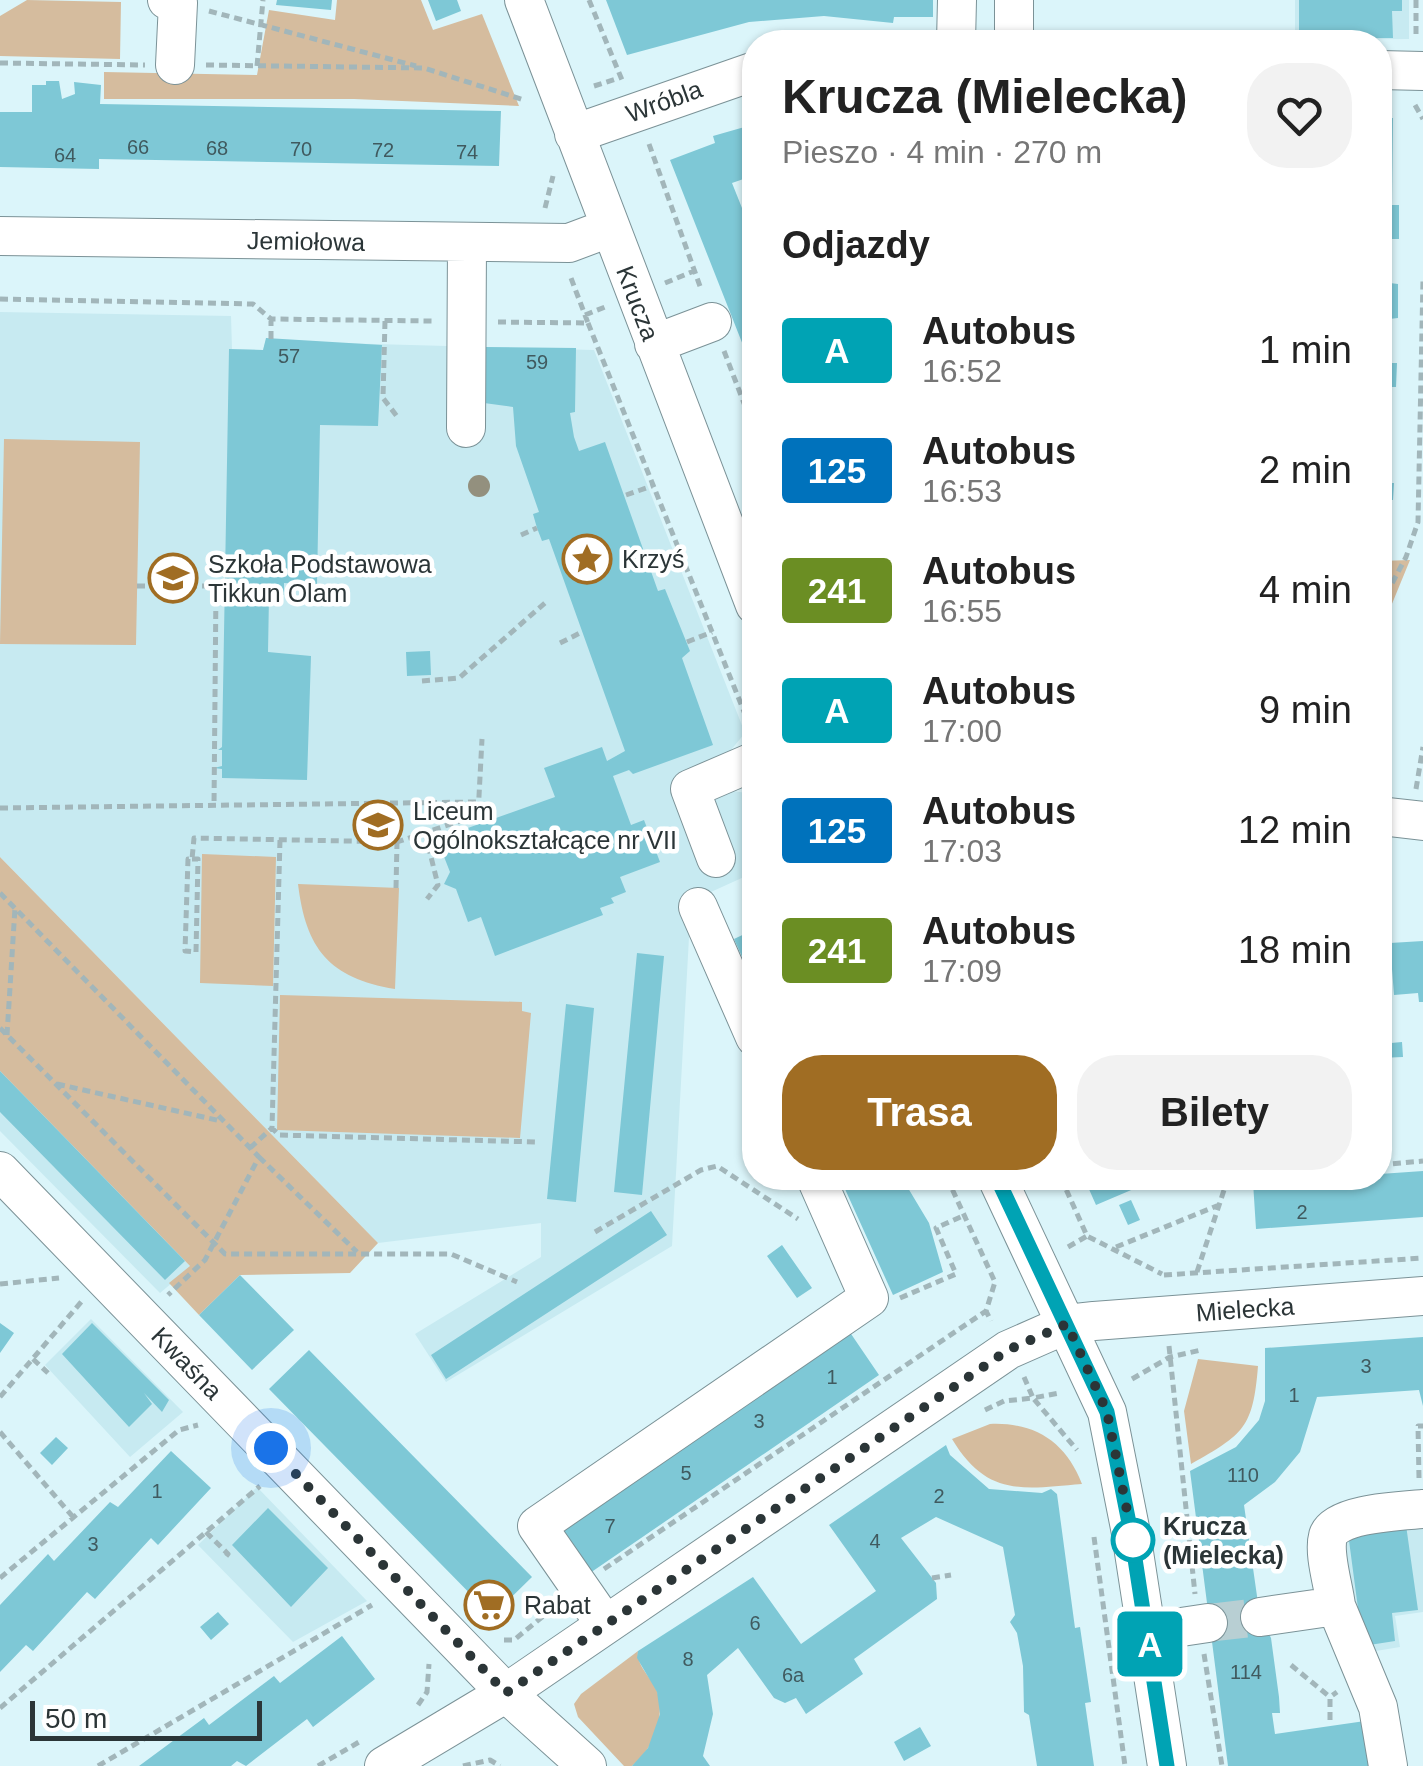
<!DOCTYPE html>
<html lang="pl">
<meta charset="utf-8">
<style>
:root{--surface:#fff;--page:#f2f2f2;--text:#222;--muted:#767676;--accent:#a06d23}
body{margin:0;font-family:Arial,sans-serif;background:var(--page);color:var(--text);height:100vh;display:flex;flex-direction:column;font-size:38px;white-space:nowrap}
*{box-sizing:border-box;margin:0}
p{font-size:32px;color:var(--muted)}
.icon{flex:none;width:55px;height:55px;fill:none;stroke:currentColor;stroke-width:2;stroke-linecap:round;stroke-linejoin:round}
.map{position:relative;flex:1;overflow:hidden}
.panel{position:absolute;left:742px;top:30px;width:650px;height:1160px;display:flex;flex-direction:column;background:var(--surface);border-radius:40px;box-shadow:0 2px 8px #0004}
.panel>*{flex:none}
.badge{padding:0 20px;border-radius:8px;font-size:35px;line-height:65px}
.scale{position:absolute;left:30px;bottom:25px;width:232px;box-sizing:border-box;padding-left:10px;border:5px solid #2b3537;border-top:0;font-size:28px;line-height:35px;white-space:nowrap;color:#2b3537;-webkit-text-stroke:8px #fff;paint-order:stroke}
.you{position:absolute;width:50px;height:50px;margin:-25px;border:8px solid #fff;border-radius:50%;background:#1a73e8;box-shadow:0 0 0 15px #1a73e833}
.map>.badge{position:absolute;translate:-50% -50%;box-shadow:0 0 0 5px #fff}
h2{padding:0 40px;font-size:38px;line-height:90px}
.round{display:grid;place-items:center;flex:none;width:105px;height:105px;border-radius:40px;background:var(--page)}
.head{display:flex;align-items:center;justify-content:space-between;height:170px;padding:0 40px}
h1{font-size:48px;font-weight:700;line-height:75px}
.cta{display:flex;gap:20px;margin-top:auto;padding:20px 40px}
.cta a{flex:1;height:115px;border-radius:40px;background:var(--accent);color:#fff;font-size:40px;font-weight:700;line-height:115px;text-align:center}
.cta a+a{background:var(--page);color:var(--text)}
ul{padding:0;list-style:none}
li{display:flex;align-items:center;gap:30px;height:120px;padding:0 40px}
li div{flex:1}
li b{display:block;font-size:38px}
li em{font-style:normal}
li .badge{min-width:110px;font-weight:700;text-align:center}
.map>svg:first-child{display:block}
.built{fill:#c7eaf1}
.green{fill:#d5bc9e}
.building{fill:#7ec8d6}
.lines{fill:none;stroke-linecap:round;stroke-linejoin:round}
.minor-tunnel{stroke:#b8cfd3;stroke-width:38;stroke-dasharray:38 19;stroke-linecap:butt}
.minor-casing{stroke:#7b9297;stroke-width:40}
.path{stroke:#a2b6ba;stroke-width:5;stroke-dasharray:8 5;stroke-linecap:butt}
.minor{stroke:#fff;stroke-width:38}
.tree{fill:#93907e}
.line-casing{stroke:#fff;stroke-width:22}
.line{stroke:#00a3b4;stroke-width:15}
.walk{stroke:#2b3537;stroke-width:10;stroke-dasharray:0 18}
.stop-dot{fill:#fff;stroke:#00a3b4;stroke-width:5}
.labels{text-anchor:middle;stroke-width:9;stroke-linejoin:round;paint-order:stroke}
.number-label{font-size:20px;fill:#405a5f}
.street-label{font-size:25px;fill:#2b3537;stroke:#fff}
.poi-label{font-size:25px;fill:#2b3537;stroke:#fff;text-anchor:start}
.stop-label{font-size:25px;font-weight:bold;fill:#2b3537;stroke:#fff;text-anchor:start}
</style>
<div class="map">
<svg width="1423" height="1766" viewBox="0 0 1423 1766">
<rect width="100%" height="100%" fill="#dbf5fa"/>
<path class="built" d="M1295 0H1409V39L1295 40Z
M0 312 231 316 232 349 263 350 266 341 594 350 745 733 721 762 732 791 755 794V872L691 901 672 1246 446 1382 415 1334 541 1257V1223L378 1243 0 857Z
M0 1071 191 1267 160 1293 0 1131Z
M91 1319 183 1412 130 1457 45 1365Z
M257 1487 367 1601 293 1642 198 1545Z
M1423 1512V1612L1395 1616 1400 1647 1358 1654 1341 1526Z"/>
<path class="green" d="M27 0 121 2 120 59 0 56V16Z
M337 0H421L433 30 482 14 519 106 354 99H104V72L257 75 269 10 335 20Z
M4 439 140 442 136 645 0 644Z
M1410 560 1380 633V561Z
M202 854 276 857 273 986 200 983Z
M0 857 378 1243 350 1273 240 1275 199 1315 169 1283 190 1266 0 1071Z
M298 884 399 888 395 989C329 978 306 949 298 884Z
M280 995 522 1002V1011L531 1013 520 1138 277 1130Z
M1198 1359 1258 1366C1253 1428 1244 1434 1191 1464L1184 1411Z
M990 1424C1035 1422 1066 1442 1082 1484 1022 1489 987 1497 952 1439Z
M638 1651C636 1667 653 1678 658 1694 665 1719 652 1751 632 1766H624L578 1717 574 1704 581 1694Z"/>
<path class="building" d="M277 0H332L331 10 276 5Z
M428 0H457L461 11 436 21Z
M606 0H933V17H894L893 23 824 16 749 22 627 55Z
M1299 0H1402V11H1392L1393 38H1299Z
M46 81H59L62 99 75 94 74 82 101 85 100 104 501 111 499 166 99 159V169L0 167V112H32V85H46Z
M1380 118H1393L1392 205H1399V239H1391L1390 283 1398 284V318L1389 319V363H1397L1396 387H1389V436H1380Z
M755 124V175L732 183 742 208 748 206 755 222 748 225 755 242 754 373 670 160 715 143 713 136Z
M266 338 382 345 378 426 320 425 317 585 284 583V595L269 596 268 652 311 656 307 780 222 778V769L214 768 222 766V750H218L222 747 229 349 263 350Z
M484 347 576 348 575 412 570 413 574 437 579 451 605 442 658 591 665 589 690 651 682 658 713 745 633 774 629 770 613 776 631 825 644 820 660 862 620 877 626 892 611 898 614 903 600 908 603 915 495 956 481 917 468 922 456 889 444 884 450 872 437 839 555 797 544 768 602 747 607 761 625 751 549 539 542 541 537 528 533 514 539 512 516 446 513 407 484 403Z
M1380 459H1388L1387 483H1394L1393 500H1387L1386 505H1380Z
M430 651 431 675 407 676 406 652Z
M755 929V986L734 939Z
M1423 941V1002H1419L1418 993 1394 995 1390 943Z
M637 953 664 956 642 1195 614 1192Z
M566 1004 594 1008 576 1202 547 1199Z
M1402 1042 1403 1057 1380 1058V1044Z
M0 1071 185 1261 165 1280 0 1112Z
M1423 1171V1217L1256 1229 1253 1182 1380 1178V1174Z
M840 1178H902L929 1223 943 1272 893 1295Z
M1084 1178H1140L1143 1185 1096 1205Z
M1131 1200 1140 1220 1128 1225 1119 1205Z
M651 1211 667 1235 446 1379 431 1355Z
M782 1245 812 1288 797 1298 767 1256Z
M240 1275 294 1330 252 1370 199 1315Z
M0 1323 14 1333 0 1353Z
M92 1323 169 1400 162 1412 144 1393 152 1404 129 1427 62 1354Z
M847 1328 879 1375 590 1573 558 1526Z
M1423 1337V1406L1419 1390 1317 1397 1300 1452 1275 1482 1244 1505 1260 1617 1271 1638 1279 1697 1280 1713H1272L1275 1734 1365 1721 1369 1766H1228L1190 1471 1236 1447 1259 1420 1265 1401V1348Z
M309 1350 532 1577 492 1616 269 1389Z
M56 1437 68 1448 52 1465 40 1453Z
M946 1445 950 1455 989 1489 1042 1493 1051 1489 1057 1494 1075 1628 1080 1627 1091 1702 1085 1703 1094 1766H1037L1029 1715 1024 1712 1023 1666 1017 1633 1010 1622 1015 1615 1003 1547 936 1517 901 1538 936 1583 937 1599 854 1659 863 1674 806 1714 796 1698 785 1703 774 1698 738 1648 707 1675 713 1714 703 1756 710 1766H632L648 1748 660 1714 657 1692 637 1658 638 1651 753 1577 801 1644 876 1591 829 1525Z
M171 1451 211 1488 158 1545 151 1538 95 1599 87 1592 33 1651 26 1645 0 1672V1605L48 1554 54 1561 110 1502 118 1507Z
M268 1508 328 1568 291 1607 232 1545Z
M1406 1525 1418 1610 1392 1613 1395 1641 1363 1646 1348 1533Z
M218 1612 229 1624 211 1640 200 1627Z
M342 1636 375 1679 313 1727 307 1719 246 1766 237 1761 231 1766H139L204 1718 209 1725 274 1676 280 1683Z
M920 1727 931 1746 904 1761 894 1742Z"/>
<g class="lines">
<path class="minor-tunnel" d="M1208 1623 1260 1617"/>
<g class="minor-casing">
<path id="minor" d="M167 0 178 3 175 65
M524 0 755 605
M956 42 957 0
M1014 42V0
M1380 70 1423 71
M574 134 755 71
M0 236 569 243 609 228
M654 344 712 322
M466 428 467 244
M1380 816 1423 821
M716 858 690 789 755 761
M698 907 755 1037
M0 1171 506 1693 587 1766
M997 1178 1107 1412 1131 1533 1167 1766
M1336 1606C1334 1587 1323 1554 1328 1536 1335 1513 1402 1511 1423 1509
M1260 1617 1336 1606 1378 1707 1388 1766
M605 1624 537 1526 869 1298 816 1178
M1148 1632 1208 1623
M384 1766 506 1693 1008 1350 1067 1324 1094 1321 1423 1296"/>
</g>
<path class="path" d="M589 0 622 80
M1416 0V38
M209 11 416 66
M1047 38 1259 42
M779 42 921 38
M0 63 145 65
M206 65 424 68 524 100
M257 66 263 0
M594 86 619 78
M1415 105 1423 119
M649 144 701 289
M750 192 755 190
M545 208 553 176
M665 283 694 271
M0 299 253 304 271 319 432 321
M585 315 605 307
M385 321 383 398 399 419
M498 322 588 323 571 278
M588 323 751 729
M271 339V319
M724 351 755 432
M626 495 652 486
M521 535 537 528
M137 586H216L214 806
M1380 606 1406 557 1418 522 1423 280
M687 642 712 632
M560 643 580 633
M422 681 459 678 545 603
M1416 789 1423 747
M0 808 477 802
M425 833 438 885 427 899
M280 840 272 1128 279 1135 536 1142
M192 859H198L196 952 185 951 188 859H192L194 838 397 842 478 815 482 739
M1380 869 1387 848
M396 888 397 842
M0 893 259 1157 205 1260 168 1295
M0 1028 225 1254H451L517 1282
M7 1035 15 908
M57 1084 221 1121
M250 1148 272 1128
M259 1157 357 1252
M1380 1165 1423 1161
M947 1178 995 1282 986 1311 991 1321
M1061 1178 1087 1236 1162 1274
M595 1232 701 1170 717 1166 798 1219
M1068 1247 1087 1236
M1116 1247 1219 1205
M1197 1272 1228 1178
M1164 1275 1423 1258
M0 1284 59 1278
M900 1298 956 1274 936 1228 965 1215
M1169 1346 1195 1594
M33 1359 48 1373
M1024 1377 1033 1398 1059 1393
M1132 1379 1170 1357 1201 1350
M0 1397 82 1301
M985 1410 1004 1401 1033 1398 1077 1450
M0 1432 73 1517
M1419 1478 1418 1426H1423
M206 1532 228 1554 224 1559
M1094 1537 1125 1766
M604 1569 986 1311
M0 1578 179 1430 198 1425
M932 1578 951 1575
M504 1640H514L552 1609
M1204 1654 1222 1766
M1291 1665 1330 1697
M418 1705 427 1692 429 1664
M0 1708 260 1486
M1330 1720V1697L1337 1692
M98 1766 372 1605
M318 1766 359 1742
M463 1766 490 1760 500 1766"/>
<use href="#minor" class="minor"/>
</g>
<circle class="tree" cx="479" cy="486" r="11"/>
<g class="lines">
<g class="line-casing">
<path id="line" d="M997 1178 1107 1412 1131 1533 1167 1766"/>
</g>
<use href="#line" class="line"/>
<path class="walk" d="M271 1448 506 1693 1008 1350 1067 1324 1107 1412 1133 1540"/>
</g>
<defs>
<g id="sight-ring" transform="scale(2.5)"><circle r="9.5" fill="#fff" stroke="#a06d23" stroke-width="1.5"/><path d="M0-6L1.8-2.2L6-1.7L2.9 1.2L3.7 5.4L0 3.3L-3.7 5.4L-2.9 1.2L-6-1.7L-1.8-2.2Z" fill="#a06d23"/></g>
<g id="school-ring" transform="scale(2.5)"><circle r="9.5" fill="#fff" stroke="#a06d23" stroke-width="1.5"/><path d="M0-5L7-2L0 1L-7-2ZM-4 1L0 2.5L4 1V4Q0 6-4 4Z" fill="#a06d23"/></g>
<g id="supermarket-ring" transform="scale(2.5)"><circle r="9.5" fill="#fff" stroke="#a06d23" stroke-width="1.5"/><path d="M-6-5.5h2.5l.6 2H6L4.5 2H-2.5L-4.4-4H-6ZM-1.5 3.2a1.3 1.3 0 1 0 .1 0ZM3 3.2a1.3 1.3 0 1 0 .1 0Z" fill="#a06d23"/></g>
</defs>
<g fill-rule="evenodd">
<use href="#sight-ring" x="587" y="559"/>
<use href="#school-ring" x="173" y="578"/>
<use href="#school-ring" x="378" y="825"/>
<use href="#supermarket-ring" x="489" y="1605"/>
</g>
<circle class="stop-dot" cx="1133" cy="1540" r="20"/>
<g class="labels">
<g class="number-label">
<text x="138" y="154">66</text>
<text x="217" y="155">68</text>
<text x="301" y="156">70</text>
<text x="383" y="157">72</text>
<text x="467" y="159">74</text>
<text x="65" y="162">64</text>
<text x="289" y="363">57</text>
<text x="537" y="369">59</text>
<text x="1302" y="1219">2</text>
<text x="1366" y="1373">3</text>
<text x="832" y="1384">1</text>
<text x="1294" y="1402">1</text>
<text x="759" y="1428">3</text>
<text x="686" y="1480">5</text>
<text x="1243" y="1482">110</text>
<text x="157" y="1498">1</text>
<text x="939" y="1503">2</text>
<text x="610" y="1533">7</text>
<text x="875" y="1548">4</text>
<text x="93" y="1551">3</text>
<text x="755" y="1630">6</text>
<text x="688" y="1666">8</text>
<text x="1246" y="1679">114</text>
<text x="793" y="1682">6a</text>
</g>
<g class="street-label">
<text transform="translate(664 101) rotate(-20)" y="9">Wróbla</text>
<text transform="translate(306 241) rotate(1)" y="9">Jemiołowa</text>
<text transform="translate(638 303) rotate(69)" y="9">Krucza</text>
<text transform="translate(1245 1309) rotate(-4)" y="9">Mielecka</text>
<text transform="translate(187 1363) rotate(46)" y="9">Kwaśna</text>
</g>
<g class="poi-label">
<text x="622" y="568">Krzyś</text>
<text x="208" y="573">Szkoła Podstawowa<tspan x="208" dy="29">Tikkun Olam</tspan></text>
<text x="413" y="820">Liceum<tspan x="413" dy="29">Ogólnokształcące nr VII</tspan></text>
<text x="524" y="1614">Rabat</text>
</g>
<g class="stop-label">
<text x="1163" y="1535">Krucza<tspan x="1163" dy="29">(Mielecka)</tspan></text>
</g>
</g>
</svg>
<div class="scale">50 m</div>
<div class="you" style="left:271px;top:1448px"></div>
<b class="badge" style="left:1150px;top:1644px;background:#00a3b4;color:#fff">A</b>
<section class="panel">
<div class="head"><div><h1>Krucza (Mielecka)</h1><p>Pieszo · 4 min · 270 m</p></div><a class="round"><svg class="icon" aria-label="heart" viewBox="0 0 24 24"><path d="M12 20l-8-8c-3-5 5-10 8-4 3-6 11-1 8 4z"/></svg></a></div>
<h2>Odjazdy</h2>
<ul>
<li><span class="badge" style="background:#00a3b4;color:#fff">A</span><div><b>Autobus</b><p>16:52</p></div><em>1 min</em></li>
<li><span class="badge" style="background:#0072bc;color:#fff">125</span><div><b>Autobus</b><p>16:53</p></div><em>2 min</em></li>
<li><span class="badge" style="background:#6b8e23;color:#fff">241</span><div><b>Autobus</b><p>16:55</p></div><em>4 min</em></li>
<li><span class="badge" style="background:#00a3b4;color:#fff">A</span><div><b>Autobus</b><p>17:00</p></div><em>9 min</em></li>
<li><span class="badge" style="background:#0072bc;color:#fff">125</span><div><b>Autobus</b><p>17:03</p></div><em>12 min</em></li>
<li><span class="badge" style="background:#6b8e23;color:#fff">241</span><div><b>Autobus</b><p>17:09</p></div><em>18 min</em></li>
</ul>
<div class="cta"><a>Trasa</a><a>Bilety</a></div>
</section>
</div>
